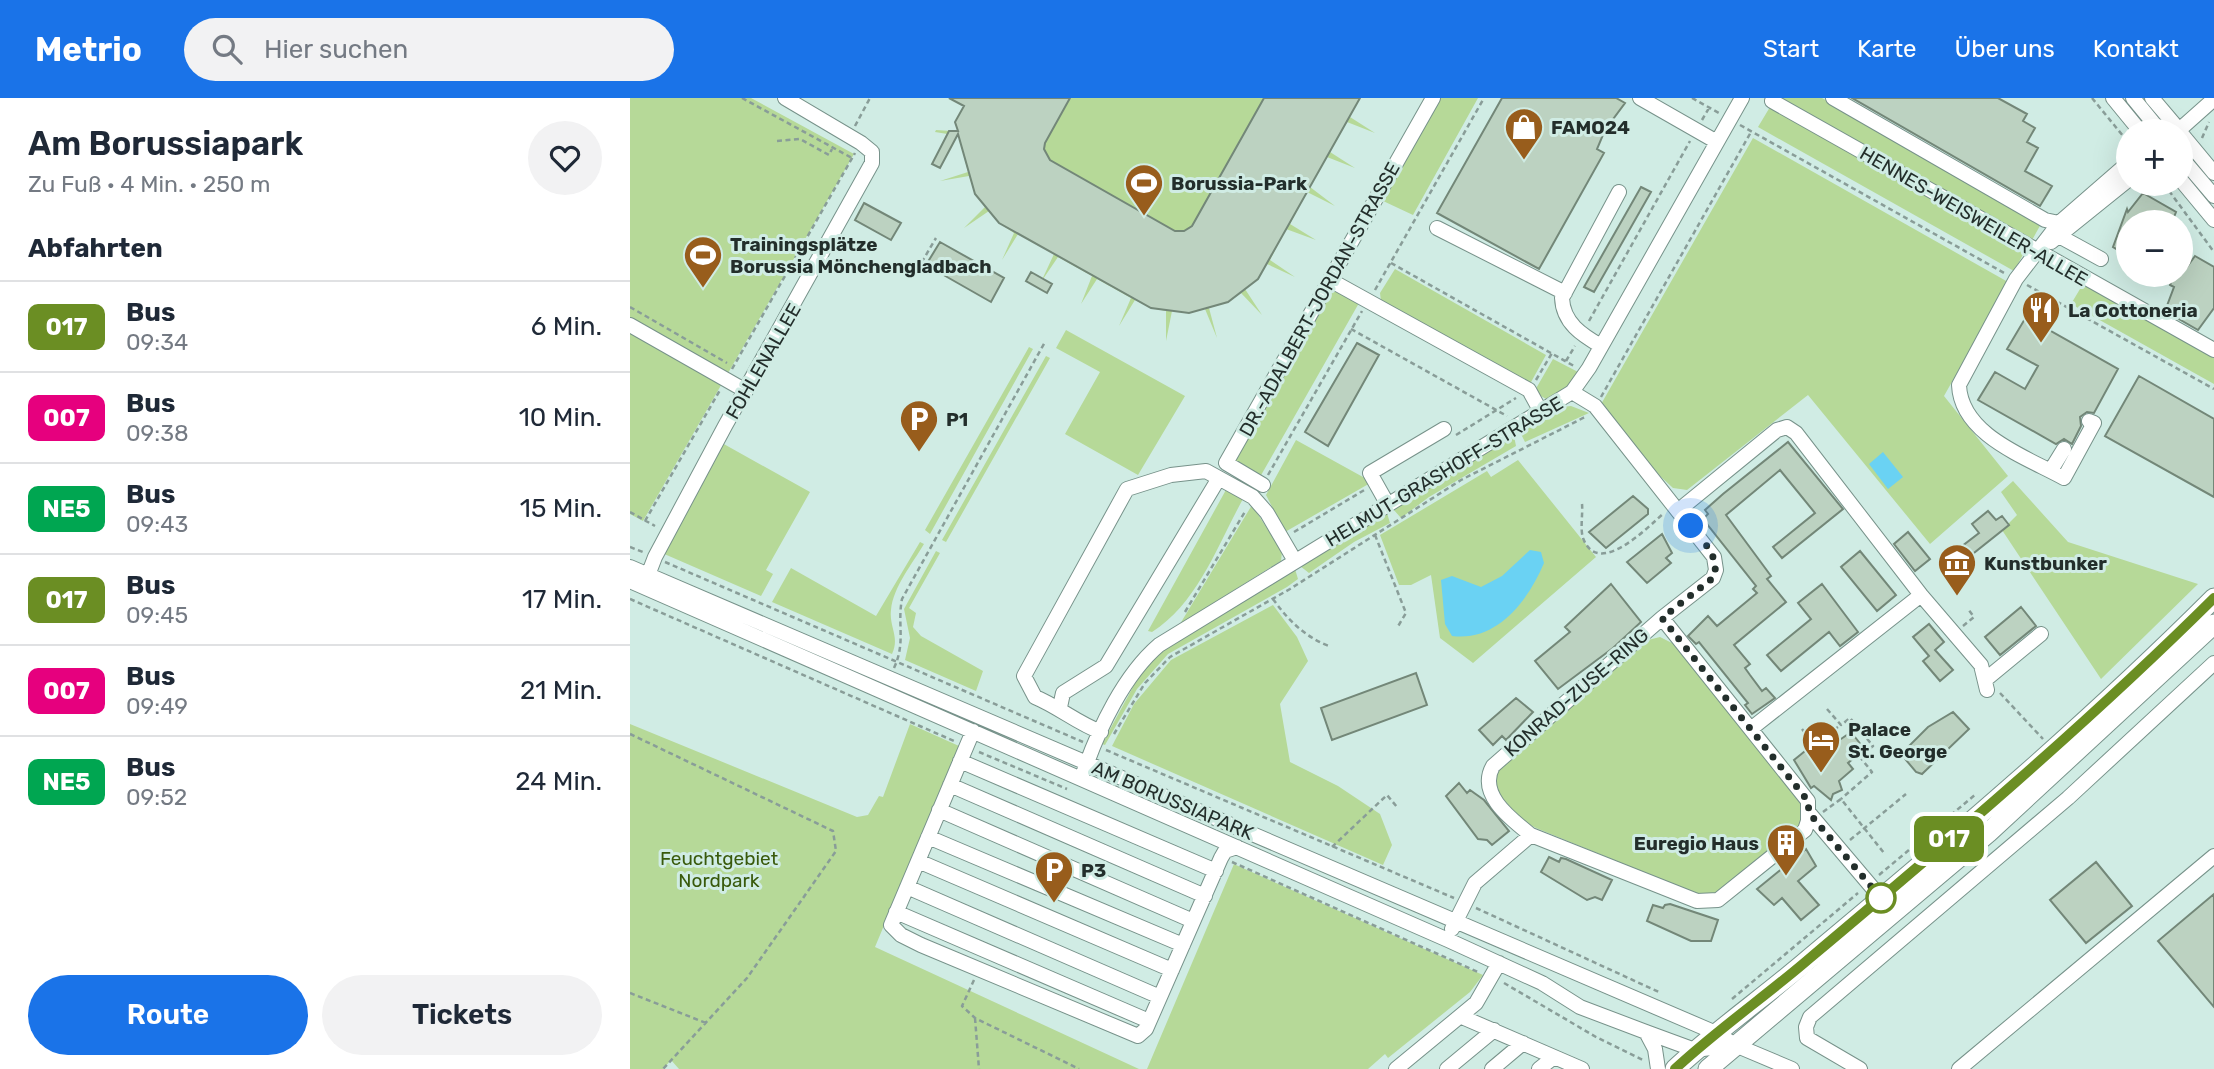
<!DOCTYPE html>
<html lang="de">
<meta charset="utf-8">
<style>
:root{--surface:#fff;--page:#f2f2f3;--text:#1f2937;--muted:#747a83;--line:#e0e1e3;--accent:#1a73e8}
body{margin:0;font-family:Rubik,sans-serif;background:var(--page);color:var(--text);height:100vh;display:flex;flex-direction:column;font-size:26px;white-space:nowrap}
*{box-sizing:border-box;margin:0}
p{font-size:23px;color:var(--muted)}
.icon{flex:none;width:38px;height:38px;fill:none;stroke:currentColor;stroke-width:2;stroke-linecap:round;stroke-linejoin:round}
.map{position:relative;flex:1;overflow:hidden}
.side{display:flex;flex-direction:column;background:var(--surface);width:630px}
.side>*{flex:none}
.badge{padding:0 14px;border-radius:10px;font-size:24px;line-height:46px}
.buttons{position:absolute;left:1486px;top:21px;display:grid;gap:14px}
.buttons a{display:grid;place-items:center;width:77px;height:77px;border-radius:50%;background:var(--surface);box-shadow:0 7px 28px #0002;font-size:35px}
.you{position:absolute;width:35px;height:35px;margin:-18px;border:5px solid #fff;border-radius:50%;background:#1a73e8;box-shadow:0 0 0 10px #1a73e833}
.map>.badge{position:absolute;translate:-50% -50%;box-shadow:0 0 0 4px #fff}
h2{padding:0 28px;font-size:26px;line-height:63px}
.round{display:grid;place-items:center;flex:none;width:74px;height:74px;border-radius:37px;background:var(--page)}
.overview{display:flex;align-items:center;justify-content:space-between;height:119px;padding:0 28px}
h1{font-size:33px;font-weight:600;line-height:52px}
.button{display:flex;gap:14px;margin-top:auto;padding:14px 28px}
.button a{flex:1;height:80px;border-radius:42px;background:var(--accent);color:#fff;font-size:28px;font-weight:600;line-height:80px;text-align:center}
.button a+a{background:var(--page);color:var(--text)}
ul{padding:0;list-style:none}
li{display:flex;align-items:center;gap:21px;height:91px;padding:0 28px;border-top:2px solid var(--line)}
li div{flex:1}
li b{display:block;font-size:26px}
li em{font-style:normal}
li .badge{min-width:77px;font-weight:700;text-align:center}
header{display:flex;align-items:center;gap:42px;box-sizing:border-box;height:98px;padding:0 35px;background:var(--accent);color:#fff}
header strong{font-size:33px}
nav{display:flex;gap:38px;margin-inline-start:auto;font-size:24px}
.search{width:490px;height:63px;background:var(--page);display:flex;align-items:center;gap:18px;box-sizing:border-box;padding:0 24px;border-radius:38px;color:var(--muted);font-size:26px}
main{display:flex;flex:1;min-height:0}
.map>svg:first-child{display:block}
.green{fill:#b6d998}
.water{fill:#6ad2f3}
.building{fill:#bcd2c1;stroke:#738778;stroke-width:2}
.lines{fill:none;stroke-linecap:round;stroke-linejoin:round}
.minor-casing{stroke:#77928a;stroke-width:16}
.major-casing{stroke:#77928a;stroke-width:21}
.path{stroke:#899d98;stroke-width:2.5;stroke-dasharray:5 3.5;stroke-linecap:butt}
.minor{stroke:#fff;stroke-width:14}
.major{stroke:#fff;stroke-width:19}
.line-casing{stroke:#fff;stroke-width:16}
.line{stroke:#6b8e23;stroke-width:10}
.walk{stroke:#232e2b;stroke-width:7;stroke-dasharray:0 12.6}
.stop-dot{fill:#fff;stroke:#6b8e23;stroke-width:3.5}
.labels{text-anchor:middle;stroke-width:6;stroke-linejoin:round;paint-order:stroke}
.poi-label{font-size:19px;font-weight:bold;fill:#232e2b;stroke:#d0ece4;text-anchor:start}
.street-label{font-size:19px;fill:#232e2b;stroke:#d0ece4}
.park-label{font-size:19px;fill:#395a0c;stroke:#d0ece4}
</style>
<header>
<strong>Metrio</strong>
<div class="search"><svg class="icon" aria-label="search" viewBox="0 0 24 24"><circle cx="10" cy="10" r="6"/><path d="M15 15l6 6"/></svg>Hier suchen</div>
<nav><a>Start</a><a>Karte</a><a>Über uns</a><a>Kontakt</a></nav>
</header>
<main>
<section class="side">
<div class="overview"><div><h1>Am Borussiapark</h1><p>Zu Fuß · 4 Min. · 250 m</p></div><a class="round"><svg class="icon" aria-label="heart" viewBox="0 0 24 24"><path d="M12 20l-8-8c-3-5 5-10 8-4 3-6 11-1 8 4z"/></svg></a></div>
<h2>Abfahrten</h2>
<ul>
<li><span class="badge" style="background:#6b8e23;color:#fff">017</span><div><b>Bus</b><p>09:34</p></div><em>6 Min.</em></li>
<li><span class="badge" style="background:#e6007e;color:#fff">007</span><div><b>Bus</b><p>09:38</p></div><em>10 Min.</em></li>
<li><span class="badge" style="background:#00a651;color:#fff">NE5</span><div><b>Bus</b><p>09:43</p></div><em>15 Min.</em></li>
<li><span class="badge" style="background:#6b8e23;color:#fff">017</span><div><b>Bus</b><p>09:45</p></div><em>17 Min.</em></li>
<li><span class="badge" style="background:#e6007e;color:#fff">007</span><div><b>Bus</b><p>09:49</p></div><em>21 Min.</em></li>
<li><span class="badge" style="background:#00a651;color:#fff">NE5</span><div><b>Bus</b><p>09:52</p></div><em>24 Min.</em></li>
</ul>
<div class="button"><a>Route</a><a>Tickets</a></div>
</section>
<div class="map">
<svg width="1584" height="971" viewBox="0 0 1584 971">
<rect width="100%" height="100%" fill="#d0ece4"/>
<path class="green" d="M0 0H121L224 56 13 423 0 416Z
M349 0H730L720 19 745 35 717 24 700 54 725 70 697 59 680 89 705 108 677 94 660 126 686 142 656 131 640 162 665 179 637 166 628 181 615 191 632 217 611 195 598 204 579 210 587 240 575 211 559 215 542 213 536 243V213L521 210 505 202 489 228 501 200 467 181 451 206 462 178 428 159 411 184 424 156 388 136 372 162 384 135 369 125 359 113 334 130 355 109 345 96 339 78 310 83 338 74 334 58 336 39 305 34 306 32 336 34Z
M809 0H848L783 117 751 102Z
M1146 0H1192L1412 124 1401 144Z
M1140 9 1395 153 1384 173 1128 29Z
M1123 40 1378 184 1314 298 1378 378 1300 446 1178 297 1057 392 1043 390 1031 379 970 308Z
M765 171 916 257 900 286 751 203 750 195Z
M1453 186 1584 260V286L1441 206Z
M702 190 729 205 630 379 603 364Z
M436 232 555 298 508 377 435 336 470 274 426 250Z
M399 249 403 251 300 436 295 432Z
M416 258 420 260 316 444 312 442Z
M923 261 950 275 932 294 916 301 904 294Z
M941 308 959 315 895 344 890 334 932 309Z
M884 338 886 348 799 399 771 420 763 411Z
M666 342 742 384 655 434 636 397Z
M92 345 180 394 136 472 143 476 131 498 32 455Z
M888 362 966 459 843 565 810 540 801 477 781 487H769L750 437 857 373 861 379Z
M1383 383 1438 444 1568 486 1471 581 1372 432 1387 417 1371 394Z
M597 390 614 399C588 446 568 505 522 534L518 533Z
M622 407 652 454 651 463 550 526Z
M757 415 760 425 724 444 679 475 670 468Z
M290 444 294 446C283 465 263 489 261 512 259 529 270 539 262 556L142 504 161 470 246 518Z
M306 453 310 455 279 510 286 515 283 529 291 538 353 573 346 593 275 562 280 540 274 511Z
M665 471 668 481 657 489 538 556 507 591 475 647 472 646 509 578 528 556Z
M643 507 667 539 678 563 650 606 660 664 708 688 750 716 762 747 753 767 482 648 504 606 541 562Z
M1030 539 1044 546 1170 700 1172 726 1085 798 1074 799 906 730 892 722 865 692 864 675 943 599 1018 542Z
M0 626 227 719 238 717 249 698 253 699 280 626 329 648 245 849 509 971H49L41 962 33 971H0Z
M604 766 606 767 853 877 840 894 758 960 755 956 738 971H517Z"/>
<path class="water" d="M1253 354 1273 379 1258 391 1239 366Z
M900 452 911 454 914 465C898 503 867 544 822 538L815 526 811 482 822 478 851 489 872 478Z"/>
<path class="building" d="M319 0H440L415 45 414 51 420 62 545 133H554L562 128 634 0H730L628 181 598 204 559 215 521 210 369 125 345 96 328 36 310 70 302 66 319 33H328L325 24 334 8Z
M872 0H986L995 5 975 32 967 51 974 55 909 171 807 115Z
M1222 0H1368L1397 16 1393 23 1405 30 1397 44 1408 50 1395 73 1422 88 1410 108Z
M1011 89 1021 94 964 194 954 189Z
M1513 95 1546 114 1542 124H1498V158L1483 149 1497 111 1498 114Z
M234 105 271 125 261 142 225 122Z
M310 144 374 180 361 204 296 167Z
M1565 158 1584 169V210L1568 232 1535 213 1544 189 1540 187 1542 181 1545 177H1551Z
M401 174 422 186 417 195 396 183Z
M1396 219 1488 271 1464 315 1457 314 1450 319 1451 328 1442 346 1434 341 1426 346 1348 302 1365 274 1395 291 1408 268 1377 251Z
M727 245 749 257 698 348 675 334Z
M1509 278 1584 321V399L1475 338Z
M1158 344 1213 411 1152 460 1143 449 1185 415 1150 372 1096 417 1141 478 1137 481 1156 504 1104 547 1120 566 1115 570 1120 577 1132 593 1136 590 1145 600 1122 616 1115 607 1118 605 1069 544 1066 546 1058 538 1078 518 1087 528 1127 495 1123 491 1126 488 1073 421 1078 416 1075 412 1093 396Z
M1003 398 1018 411V416L976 450 959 434Z
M1358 413 1366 422 1372 418 1379 427 1335 462 1327 452 1349 435 1342 426Z
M1278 434 1300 461 1285 473 1264 446Z
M1032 436 1042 455 1036 460 1041 465 1017 485 997 464Z
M1230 453 1266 497 1247 513 1211 469Z
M981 486 1011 524 983 550 928 591 905 563 940 534 935 529Z
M1192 486 1228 534 1210 548 1199 534 1151 573 1137 557 1181 521 1168 505Z
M1391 509 1406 528 1370 557 1355 539Z
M1299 526 1314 544 1305 552 1323 572 1310 583 1293 563 1299 558 1283 539Z
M786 575 797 607 702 642 691 610Z
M886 600 903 614 876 642 872 638 863 647 849 632Z
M1323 614 1339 631 1292 676 1286 674 1271 656 1298 629Z
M1221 634 1232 648 1227 652 1230 655 1218 665 1223 671 1209 683 1212 692 1203 696 1201 702 1184 688 1181 690 1164 662 1180 649 1188 657Z
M829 685 837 695 840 692 854 702 879 733 862 747 857 742 848 741 816 698Z
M1176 751 1186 768 1168 783 1189 807 1171 822 1152 800 1144 807 1127 791Z
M919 759 929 764 931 760 936 761 982 782 972 802 965 799 957 802 911 774Z
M1466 764 1502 808 1456 845 1420 802Z
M1584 796V909L1528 843Z
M1040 806 1088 822 1081 843H1061L1017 823 1023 807 1033 810 1035 807Z"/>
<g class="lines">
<g class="minor-casing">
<path id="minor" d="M1010 0 1087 44
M1203 0 1415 122 1429 125
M1483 0 1510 33
M1503 0 1530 33
M1522 0 1550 33
M1142 3 1584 252
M1548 33 1584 1
M1550 34 1584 75
M1550 58 1584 98
M1550 81 1584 122
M807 130 935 195
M1429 138 1471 161
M1421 144 1498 82
M700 182 899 292 911 314
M0 227 116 293
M971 248C952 237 933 225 932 200L989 94
M942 294 965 308 1084 459 1086 472 1083 480 1032 520
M1459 323 1464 325 1434 380C1396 359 1331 337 1329 287L1386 181 1429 125 1498 65
M1421 372 1434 351
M633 387 596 365 803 0
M758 407 740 375 814 331
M1049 412 1147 332 1157 329 1166 335 1291 497 1351 567 1357 592
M0 469 1086 935 1105 947 1162 971
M0 483 818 842 912 885 950 909 1016 934 1065 952 1105 947
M15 485 25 459 95 328 242 65V54L231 45 155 0
M1355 582 1411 536
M430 609 433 595 476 568 589 380
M1122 630 1291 497
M343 633 261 827 271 837 291 847 508 938 516 931 591 760 595 753 607 749
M471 634C447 625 429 609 405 599L394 578 497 391 541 377 576 373 623 399 637 415 665 463
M330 663 586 773
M454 673C469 630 494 577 529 547L942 294 959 270 1112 0
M320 687 575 798
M309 712 563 823
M1179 715 1251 800
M298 739 553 847
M288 763 542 872
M277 789 530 899
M266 814 519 923
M822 831 845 785 901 737 1067 803 1088 802 1175 732 1178 723V703L1032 520 863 668C847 696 881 721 901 737
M832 919 952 971
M1016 934 1025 951 1028 971
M766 971 846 905 869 865
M817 971 864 932
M862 971 893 945
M909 971 924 959
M1230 971 1177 940 1176 929 1180 919 1438 700 1584 565
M1329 971 1584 758"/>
</g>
<g class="major-casing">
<path id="major" d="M1045 971C1088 931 1136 898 1180 860 1318 745 1457 627 1584 500
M1078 971 1358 735 1584 526"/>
</g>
<path class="path" d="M112 0 222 60
M1062 0 1089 15
M1462 0 1498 44
M1072 22 1079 10
M1110 27 1376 176
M225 28 240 0
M1572 40 1579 24
M147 43 170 41 199 57 202 51
M1534 86 1584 154
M761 165 944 268
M283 179 306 140
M1397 187 1584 291
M745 192 854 0
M0 209 97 265
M959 223 1060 43
M721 231 877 318
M936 263 945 248
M102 271 225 55
M906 282 922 255
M971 299 1121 34
M826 337 886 300
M638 377 732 213
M952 406C953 415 950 431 953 440 968 481 1018 429 1034 415
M0 414 25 428
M15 423 90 292
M664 434 736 391
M745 437 776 515 767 530
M0 449 13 454
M35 464 453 644
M0 501 324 643
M643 501C658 522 675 539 699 548
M555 514 616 412
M1333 528 1344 519 1338 511
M264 570C276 544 267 527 272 501L415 244
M1370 595 1413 641
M1197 611 1211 627 1220 620 1243 648 1230 659 1242 674 1211 701
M1172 631 1183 645 1211 627
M0 636 203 733 206 753 117 880 33 971
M484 636 515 585 540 559 660 491 831 382 957 318
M476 652 824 800
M349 654 437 691
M1193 714 1211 701 1254 755
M1220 742 1276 696
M702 749 757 697 767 709
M602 764 848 874
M1249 777 1346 696
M846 810 1031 895
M344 882 332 908 345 920 449 971
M874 885 966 939 1015 963
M0 895 76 925
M1102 901 1228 795
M345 920 349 971"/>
<use href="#minor" class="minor"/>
<use href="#major" class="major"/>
</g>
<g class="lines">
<g class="line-casing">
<path id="line" d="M1045 971C1088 931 1136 898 1180 860 1318 744 1456 627 1584 500"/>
</g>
<use href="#line" class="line"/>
<path class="walk" d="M1061 428C1072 443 1092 460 1083 480L1032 520 1178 703 1179 715 1251 800"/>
</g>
<defs>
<g id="shop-pin" transform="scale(2.0125)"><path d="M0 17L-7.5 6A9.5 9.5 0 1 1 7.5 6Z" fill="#985d1c" stroke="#d0ece4"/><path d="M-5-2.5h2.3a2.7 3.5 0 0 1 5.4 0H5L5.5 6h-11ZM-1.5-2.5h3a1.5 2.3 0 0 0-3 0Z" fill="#fff"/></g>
<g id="stadium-pin" transform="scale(2.0125)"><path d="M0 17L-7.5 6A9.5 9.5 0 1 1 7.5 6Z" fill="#985d1c" stroke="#d0ece4"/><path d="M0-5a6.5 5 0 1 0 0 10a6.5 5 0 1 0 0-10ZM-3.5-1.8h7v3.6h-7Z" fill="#fff"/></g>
<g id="restaurant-pin" transform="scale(2.0125)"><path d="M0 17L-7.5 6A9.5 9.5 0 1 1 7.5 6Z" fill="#985d1c" stroke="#d0ece4"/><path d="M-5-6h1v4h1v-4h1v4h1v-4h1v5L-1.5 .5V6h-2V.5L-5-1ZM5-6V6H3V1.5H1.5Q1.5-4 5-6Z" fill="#fff"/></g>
<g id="parking-pin" transform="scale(2.0125)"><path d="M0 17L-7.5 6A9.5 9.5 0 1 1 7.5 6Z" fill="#985d1c" stroke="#d0ece4"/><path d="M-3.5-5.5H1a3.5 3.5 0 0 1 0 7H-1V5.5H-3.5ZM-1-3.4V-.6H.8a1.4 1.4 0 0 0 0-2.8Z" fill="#fff"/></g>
<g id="museum-pin" transform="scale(2.0125)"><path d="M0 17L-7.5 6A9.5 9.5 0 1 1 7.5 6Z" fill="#985d1c" stroke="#d0ece4"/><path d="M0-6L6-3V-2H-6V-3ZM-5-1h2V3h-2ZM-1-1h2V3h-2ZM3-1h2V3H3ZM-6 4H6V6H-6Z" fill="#fff"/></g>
<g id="hotel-pin" transform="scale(2.0125)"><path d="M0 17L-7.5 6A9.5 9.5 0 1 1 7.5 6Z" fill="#985d1c" stroke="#d0ece4"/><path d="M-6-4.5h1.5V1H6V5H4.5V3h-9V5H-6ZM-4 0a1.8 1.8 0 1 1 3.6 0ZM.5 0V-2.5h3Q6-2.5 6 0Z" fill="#fff"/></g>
<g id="building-pin" transform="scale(2.0125)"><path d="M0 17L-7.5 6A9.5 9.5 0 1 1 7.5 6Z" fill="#985d1c" stroke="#d0ece4"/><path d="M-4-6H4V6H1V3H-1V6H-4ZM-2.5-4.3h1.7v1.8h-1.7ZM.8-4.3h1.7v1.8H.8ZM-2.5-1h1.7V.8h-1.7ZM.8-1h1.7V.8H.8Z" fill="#fff"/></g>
</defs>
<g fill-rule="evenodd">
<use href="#shop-pin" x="894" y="29"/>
<use href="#stadium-pin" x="514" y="85"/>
<use href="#stadium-pin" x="73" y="157"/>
<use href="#restaurant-pin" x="1411" y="212"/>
<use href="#parking-pin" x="289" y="321"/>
<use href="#museum-pin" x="1327" y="465"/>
<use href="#hotel-pin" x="1191" y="642"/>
<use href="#building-pin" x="1156" y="745"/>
<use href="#parking-pin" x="424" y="772"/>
</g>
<circle class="stop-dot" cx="1251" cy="800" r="14"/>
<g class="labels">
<g class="poi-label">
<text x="921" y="36">FAMO24</text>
<text x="541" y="92">Borussia-Park</text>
<text x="100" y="153">Trainingsplätze<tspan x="100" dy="22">Borussia Mönchengladbach</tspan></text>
<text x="1438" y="219">La Cottoneria</text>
<text x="316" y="328">P1</text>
<text x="1354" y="472">Kunstbunker</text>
<text x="1218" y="638">Palace<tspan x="1218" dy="22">St. George</tspan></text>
<text x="1129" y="752" text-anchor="end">Euregio Haus</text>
<text x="451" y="779">P3</text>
</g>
<g class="street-label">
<text transform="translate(1344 118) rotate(30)" y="7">HENNES-WEISWEILER-ALLEE</text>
<text transform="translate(689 201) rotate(-61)" y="7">DR.-ADALBERT-JORDAN-STRASSE</text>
<text transform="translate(133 263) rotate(-60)" y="7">FOHLENALLEE</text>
<text transform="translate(814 373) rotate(-31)" y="7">HELMUT-GRASHOFF-STRASSE</text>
<text transform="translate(946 594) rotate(-41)" y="7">KONRAD-ZUSE-RING</text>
<text transform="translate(543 702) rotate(23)" y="7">AM BORUSSIAPARK</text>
</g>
<g class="park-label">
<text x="89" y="767">Feuchtgebiet<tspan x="89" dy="22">Nordpark</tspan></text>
</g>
</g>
</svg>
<div class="buttons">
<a>+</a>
<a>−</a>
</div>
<div class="you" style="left:1061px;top:428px"></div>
<b class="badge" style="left:1319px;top:741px;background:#6b8e23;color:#fff">017</b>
</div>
</main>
